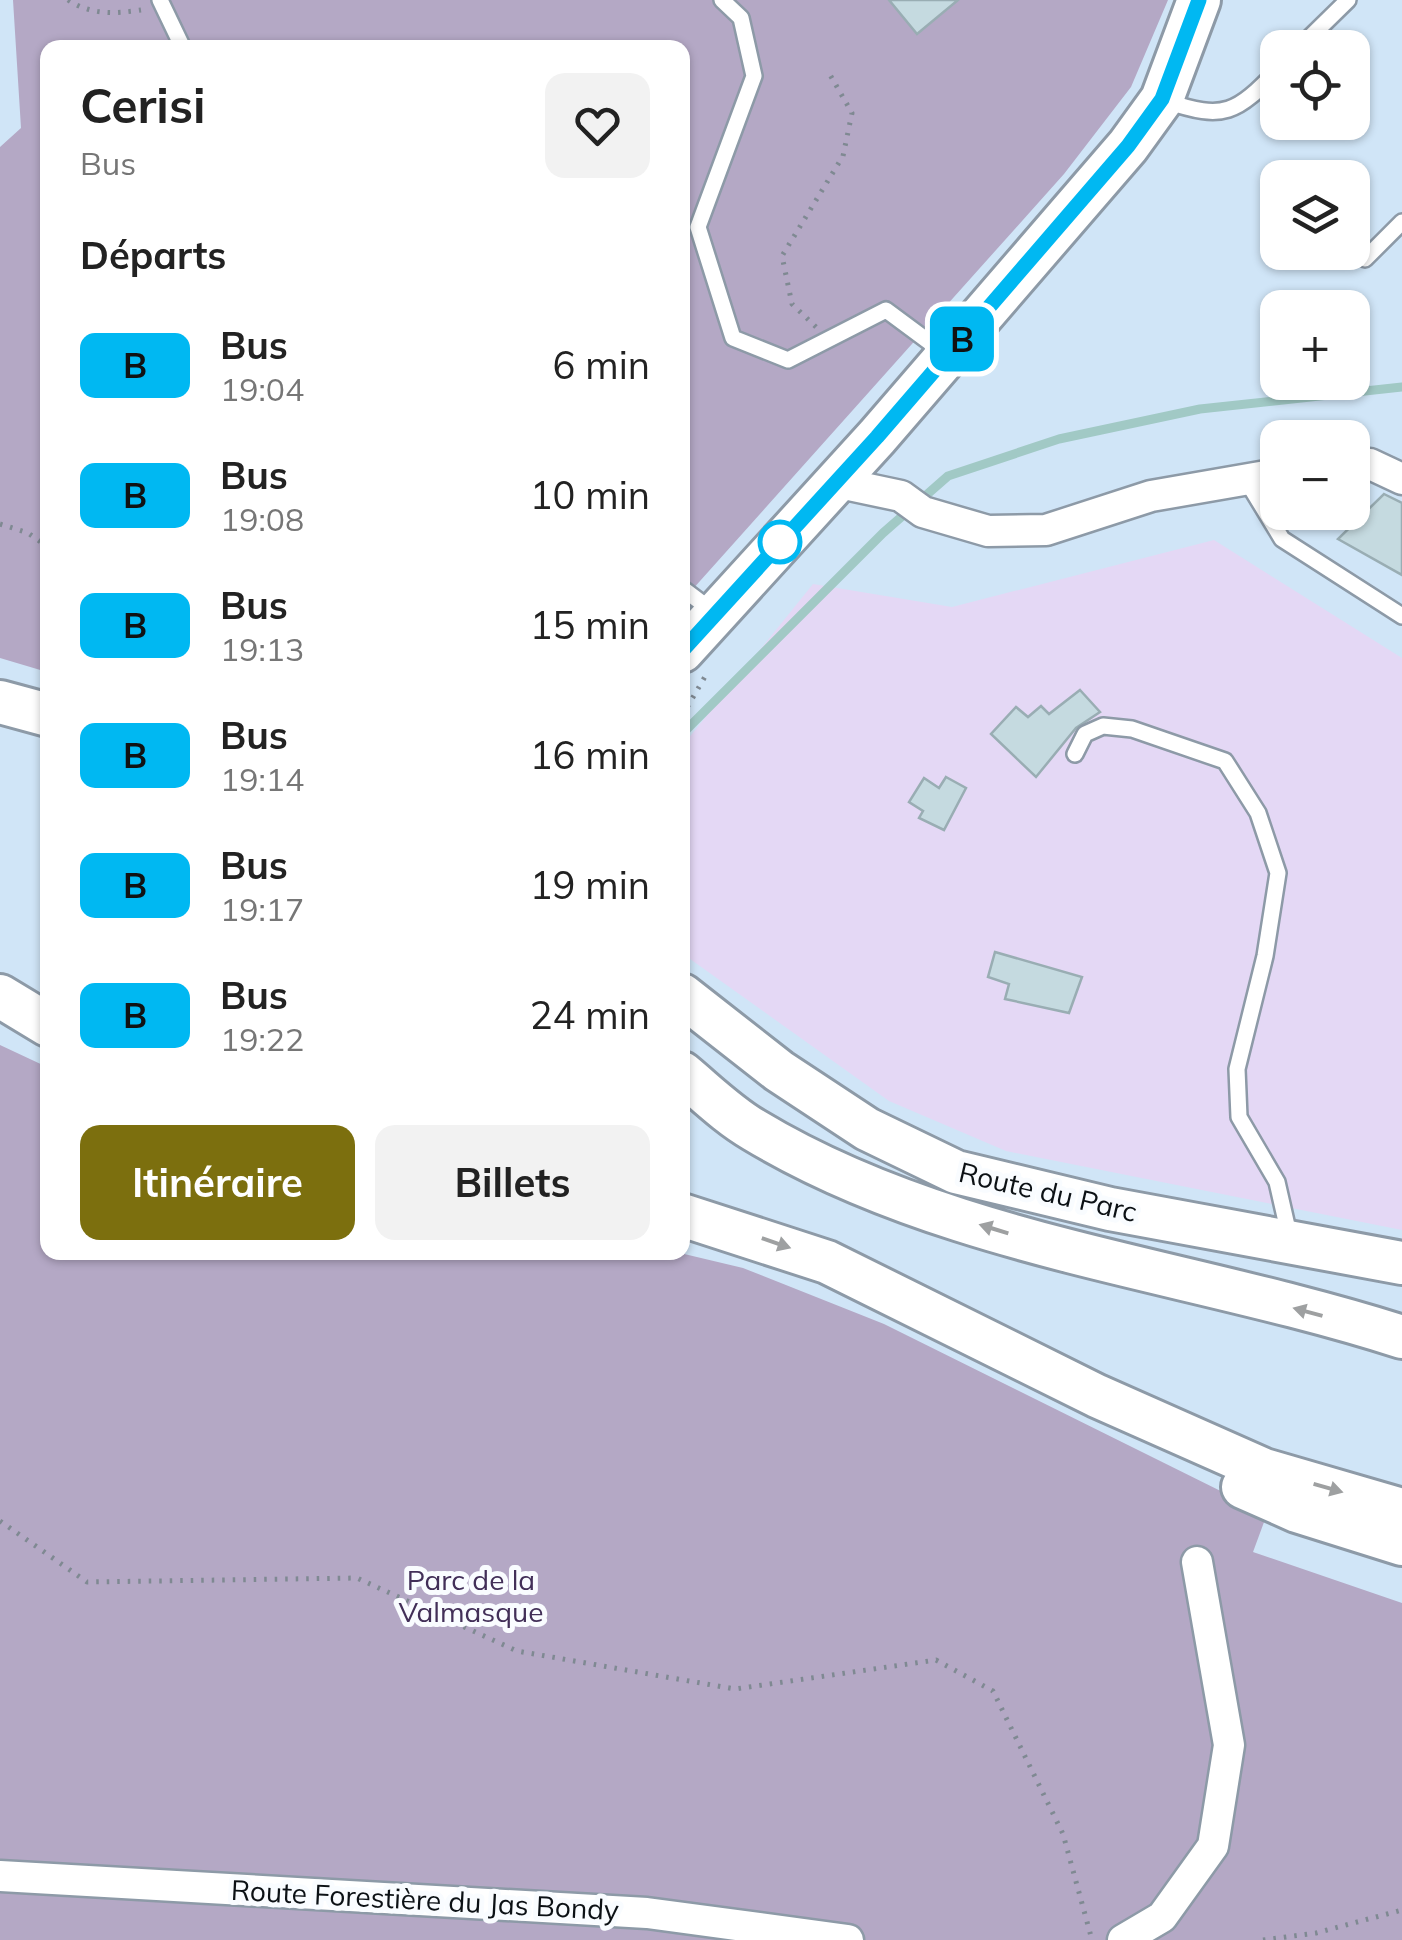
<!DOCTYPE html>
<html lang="fr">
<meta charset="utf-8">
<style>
:root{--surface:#fff;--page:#f2f2f2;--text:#222;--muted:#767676;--accent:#7c6f0e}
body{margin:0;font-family:Mulish,sans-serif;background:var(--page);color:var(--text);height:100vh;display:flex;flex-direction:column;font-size:38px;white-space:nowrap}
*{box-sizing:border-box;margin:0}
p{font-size:32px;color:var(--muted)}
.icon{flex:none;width:55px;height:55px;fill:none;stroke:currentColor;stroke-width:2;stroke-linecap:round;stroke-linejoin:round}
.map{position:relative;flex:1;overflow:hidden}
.panel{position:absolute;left:40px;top:40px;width:650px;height:1220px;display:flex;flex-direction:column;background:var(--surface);border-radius:20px;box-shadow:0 2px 8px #0004}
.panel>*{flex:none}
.badge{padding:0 20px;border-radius:15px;font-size:35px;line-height:65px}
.buttons{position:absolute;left:1260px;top:30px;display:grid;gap:20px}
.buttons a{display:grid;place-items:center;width:110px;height:110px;border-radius:20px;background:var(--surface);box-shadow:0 2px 8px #0004;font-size:50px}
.map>.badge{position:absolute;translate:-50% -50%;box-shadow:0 0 0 5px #fff}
h2{padding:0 40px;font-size:38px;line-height:90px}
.round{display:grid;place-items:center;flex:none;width:105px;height:105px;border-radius:20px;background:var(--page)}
.overview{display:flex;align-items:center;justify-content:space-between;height:170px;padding:0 40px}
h1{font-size:48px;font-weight:700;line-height:75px}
.button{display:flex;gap:20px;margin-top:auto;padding:20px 40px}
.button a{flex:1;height:115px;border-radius:20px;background:var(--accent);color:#fff;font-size:40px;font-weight:700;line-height:115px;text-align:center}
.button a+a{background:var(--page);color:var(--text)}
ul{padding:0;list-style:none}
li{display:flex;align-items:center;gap:30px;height:130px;padding:0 40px}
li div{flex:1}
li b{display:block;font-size:38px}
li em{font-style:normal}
li .badge{min-width:110px;font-weight:700;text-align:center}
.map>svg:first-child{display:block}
.built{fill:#d0e5f7;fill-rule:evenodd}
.green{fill:#e4d8f5}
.forest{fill:#b4a8c5}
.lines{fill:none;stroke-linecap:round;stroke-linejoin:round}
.stream{stroke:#a1c9c5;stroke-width:9}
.building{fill:#c5dae0;stroke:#99adb3;stroke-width:2.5}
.lane-casing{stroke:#8d9aa7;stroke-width:20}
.street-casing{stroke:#8d9aa7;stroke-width:35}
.secondary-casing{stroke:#8d9aa7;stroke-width:48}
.path{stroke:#7f8992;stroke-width:5;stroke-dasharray:2.5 8;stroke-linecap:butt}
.lane{stroke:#fff;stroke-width:15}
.street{stroke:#fff;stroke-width:30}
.secondary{stroke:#fff;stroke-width:42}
.oneway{fill:#9ea0a1}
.line-casing{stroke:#fff;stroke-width:22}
.line{stroke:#00b8f2;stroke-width:15}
.stop-dot{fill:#fff;stroke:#00b8f2;stroke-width:5}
.labels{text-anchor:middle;stroke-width:10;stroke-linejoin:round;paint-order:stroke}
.street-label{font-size:28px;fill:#0c1115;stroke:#f9fcff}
.park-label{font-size:28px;fill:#422f58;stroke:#f9fcff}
</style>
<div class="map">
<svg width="1402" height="1940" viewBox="0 0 1402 1940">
<rect width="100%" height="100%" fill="#e2f0fe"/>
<path class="built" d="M0 0H1402V1940H0ZM48 48H682V1252H48ZM1278 48H1352V122H1278ZM1278 178H1352V252H1278ZM1278 308H1352V382H1278ZM1278 438H1352V512H1278Z"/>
<path class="green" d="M1214 540 1402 658V1230L1006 1151 889 1101 683 954V745L813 584 952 607Z"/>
<path class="forest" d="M13 0H1168L1131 87 1064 174 683 600 682 48H48L47 672 0 658V147L21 128Z
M0 1045 47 1067 48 1252 680 1253 743 1268 884 1324 1267 1514 1253 1552 1402 1603V1940H0Z"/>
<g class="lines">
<path class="stream" d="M682 734 883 533 948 476 1059 439 1200 409 1402 387"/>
</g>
<path class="building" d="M889 0H958L917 34Z
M1384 494 1402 503V575L1338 539Z
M1080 690 1100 712 1076 728 1036 777 991 734 1016 707 1028 717 1041 706 1049 714Z
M946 777 966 788 944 830 919 818 923 811 909 802 924 778 939 788Z
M995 952 1082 977 1069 1013 1005 999 1009 984 988 977Z"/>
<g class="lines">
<g class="lane-casing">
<path id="lane" d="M160 0 183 48
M722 0 741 18 754 76 698 227 733 338 788 360 886 310 944 353
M1299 48 1348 0
M1166 101C1225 121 1236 113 1278 70
M1365 259 1402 222
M1245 478 1282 539 1402 616
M682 588 715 613
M1075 754 1085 734 1103 726 1132 729 1225 761 1258 813 1278 873 1265 956 1237 1069 1239 1117 1277 1182 1290 1239"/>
</g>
<g class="street-casing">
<path id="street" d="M1352 466 1370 464 1402 479
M835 482 901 496 923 512 988 531 1046 530 1151 496 1278 474
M0 1876 647 1913 848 1940
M1123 1940 1162 1917 1213 1846 1229 1745 1197 1562"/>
</g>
<g class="secondary-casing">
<path id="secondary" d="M682 651 877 437 1128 146 1162 99 1199 0
M0 702 48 715
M682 995 779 1071 867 1129 956 1172 1110 1209 1402 1263
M0 996 48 1025
M682 1073C705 1092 728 1115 754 1130 946 1246 1191 1269 1402 1337
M682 1215 827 1262 1097 1396 1264 1470 1402 1510
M1243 1487 1297 1511 1402 1544"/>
</g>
<path class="path" d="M68 0C91 15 114 14 141 10
M816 327 792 304 782 256 843 156 852 113 829 73
M0 524 28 533 48 547
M682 716 706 675
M0 1521 87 1582 357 1578 517 1651 735 1689 936 1660 993 1691 1063 1834 1092 1940
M1263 1940 1316 1933 1402 1910"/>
<use href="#lane" class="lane"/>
<use href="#street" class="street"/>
<use href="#secondary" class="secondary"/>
</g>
<defs><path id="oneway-solid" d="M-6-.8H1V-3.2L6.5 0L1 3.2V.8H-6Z" transform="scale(2.5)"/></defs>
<g class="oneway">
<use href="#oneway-solid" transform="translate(994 1229) rotate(-163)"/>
<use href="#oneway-solid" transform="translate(776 1243) rotate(19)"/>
<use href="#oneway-solid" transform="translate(1308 1312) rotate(-165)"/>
<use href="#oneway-solid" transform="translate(1328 1488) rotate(16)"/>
</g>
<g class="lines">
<g class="line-casing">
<path id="line" d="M682 651 877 437 1128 146 1162 99 1199 0"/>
</g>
<use href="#line" class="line"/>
</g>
<circle class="stop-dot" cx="780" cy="542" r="20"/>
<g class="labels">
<g class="street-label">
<text transform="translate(1048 1192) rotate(13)" y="10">Route du Parc</text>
<text transform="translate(425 1900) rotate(3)" y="10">Route Forestière du Jas Bondy</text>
</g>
<g class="park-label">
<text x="471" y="1590">Parc de la<tspan x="471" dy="32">Valmasque</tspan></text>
</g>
</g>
</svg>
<div class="buttons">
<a><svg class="icon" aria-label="locate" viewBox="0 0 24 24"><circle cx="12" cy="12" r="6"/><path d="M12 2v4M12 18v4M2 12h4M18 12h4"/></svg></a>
<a><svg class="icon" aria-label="layers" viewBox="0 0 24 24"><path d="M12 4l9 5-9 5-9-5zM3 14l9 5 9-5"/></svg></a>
<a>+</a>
<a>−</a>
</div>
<b class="badge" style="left:962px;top:339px;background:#00b8f2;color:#111">B</b>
<section class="panel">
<div class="overview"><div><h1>Cerisi</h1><p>Bus</p></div><a class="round"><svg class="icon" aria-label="heart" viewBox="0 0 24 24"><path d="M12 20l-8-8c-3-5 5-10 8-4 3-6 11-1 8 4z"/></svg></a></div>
<h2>Départs</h2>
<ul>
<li><span class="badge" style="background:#00b8f2;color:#111">B</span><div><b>Bus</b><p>19:04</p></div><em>6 min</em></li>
<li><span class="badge" style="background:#00b8f2;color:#111">B</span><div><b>Bus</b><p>19:08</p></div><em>10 min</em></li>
<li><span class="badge" style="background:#00b8f2;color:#111">B</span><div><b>Bus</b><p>19:13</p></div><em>15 min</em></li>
<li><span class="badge" style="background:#00b8f2;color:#111">B</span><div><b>Bus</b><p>19:14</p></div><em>16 min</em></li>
<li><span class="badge" style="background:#00b8f2;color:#111">B</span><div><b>Bus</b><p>19:17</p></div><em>19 min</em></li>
<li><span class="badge" style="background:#00b8f2;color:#111">B</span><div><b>Bus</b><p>19:22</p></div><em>24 min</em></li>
</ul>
<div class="button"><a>Itinéraire</a><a>Billets</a></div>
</section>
</div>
